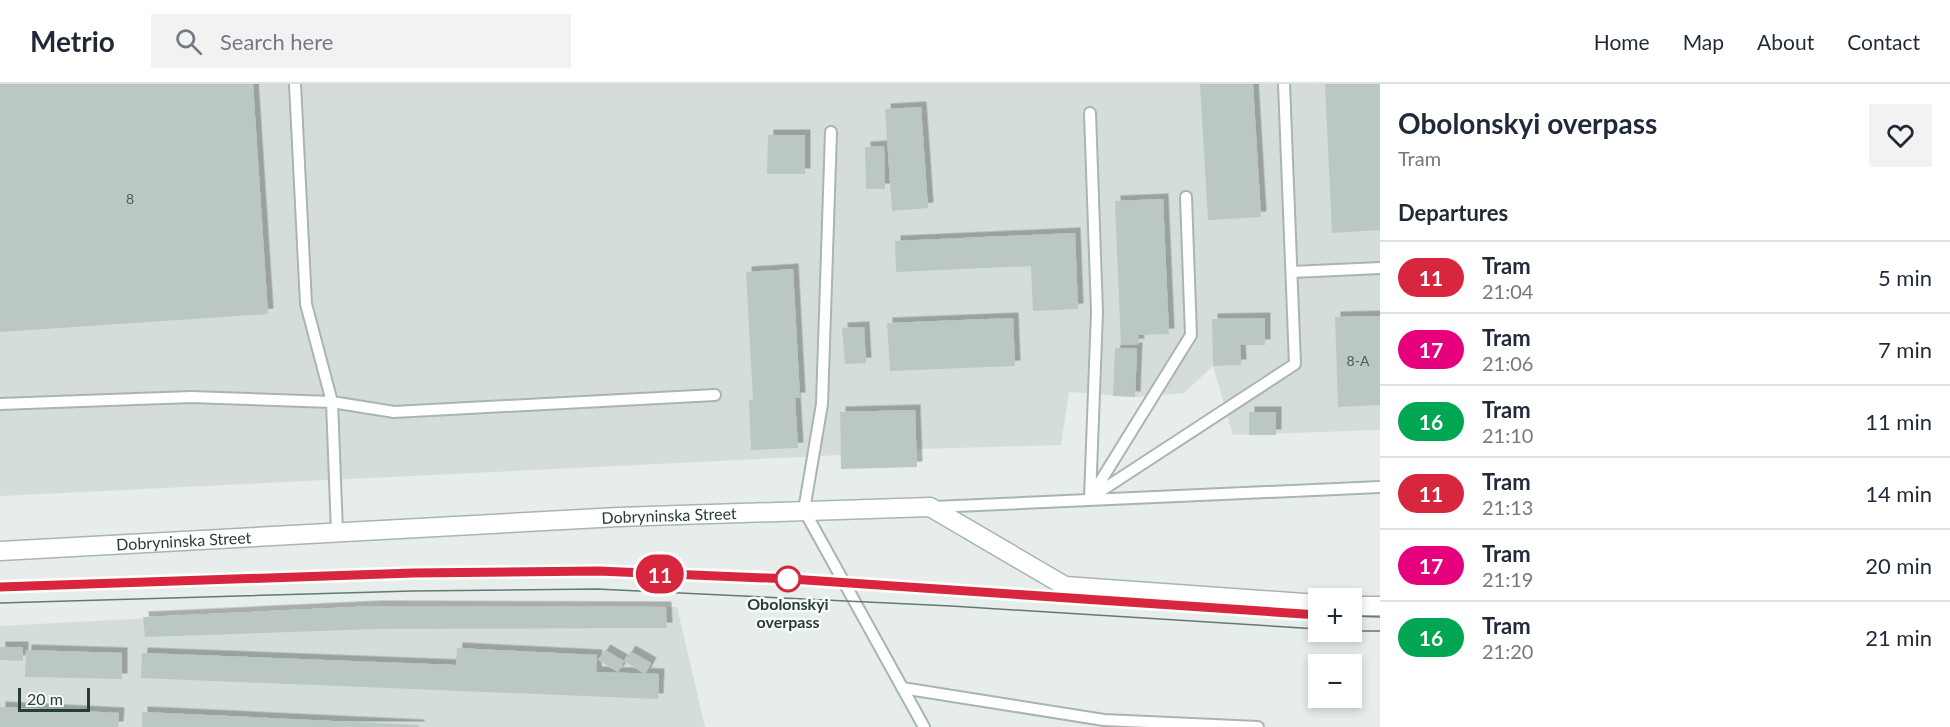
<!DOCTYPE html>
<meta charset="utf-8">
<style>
:root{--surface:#fff;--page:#f2f2f3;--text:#1f2937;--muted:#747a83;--line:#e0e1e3}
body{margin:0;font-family:Lato,sans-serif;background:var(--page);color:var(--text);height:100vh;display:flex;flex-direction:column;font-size:22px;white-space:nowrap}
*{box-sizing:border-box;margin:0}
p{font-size:20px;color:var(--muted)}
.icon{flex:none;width:33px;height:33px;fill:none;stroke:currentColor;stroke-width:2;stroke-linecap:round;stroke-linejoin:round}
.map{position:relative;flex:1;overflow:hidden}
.side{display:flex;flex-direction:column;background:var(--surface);width:570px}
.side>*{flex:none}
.badge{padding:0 12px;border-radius:20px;font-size:21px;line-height:39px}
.fabs{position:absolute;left:1308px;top:504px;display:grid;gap:12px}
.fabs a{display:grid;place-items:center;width:54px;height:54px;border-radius:0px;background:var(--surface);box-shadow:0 3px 9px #0003;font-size:30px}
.scale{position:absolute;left:18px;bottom:15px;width:72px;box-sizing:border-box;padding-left:6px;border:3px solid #263e36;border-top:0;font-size:16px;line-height:21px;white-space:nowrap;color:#263e36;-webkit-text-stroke:4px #f6faf8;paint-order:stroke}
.map>.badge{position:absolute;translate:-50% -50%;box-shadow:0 0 0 3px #fff}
h2{padding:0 18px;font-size:22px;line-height:54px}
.round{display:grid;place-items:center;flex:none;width:63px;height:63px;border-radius:0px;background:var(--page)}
.headline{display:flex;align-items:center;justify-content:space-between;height:102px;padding:0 18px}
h1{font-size:28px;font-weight:700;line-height:45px}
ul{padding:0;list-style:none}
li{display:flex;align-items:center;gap:18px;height:72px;padding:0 18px;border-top:2px solid var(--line)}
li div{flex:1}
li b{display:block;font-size:22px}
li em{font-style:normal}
li .badge{min-width:66px;font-weight:700;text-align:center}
header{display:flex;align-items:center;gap:36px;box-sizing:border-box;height:84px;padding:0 30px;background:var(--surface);border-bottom:2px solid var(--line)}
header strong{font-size:28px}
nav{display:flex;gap:33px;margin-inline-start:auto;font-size:21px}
.search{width:420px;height:54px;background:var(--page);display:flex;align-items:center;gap:15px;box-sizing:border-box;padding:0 21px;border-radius:0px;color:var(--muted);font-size:22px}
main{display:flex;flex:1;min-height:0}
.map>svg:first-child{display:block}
.built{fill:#d4ddd8}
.building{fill:#bbc8c2;filter:url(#shadow)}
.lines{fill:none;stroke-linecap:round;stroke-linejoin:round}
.lane-casing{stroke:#a9b5b0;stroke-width:14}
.street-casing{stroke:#a9b5b0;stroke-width:21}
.lane{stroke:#fff;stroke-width:10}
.street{stroke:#fff;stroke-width:18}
.tram{stroke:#617971;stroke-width:1.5}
.line-casing{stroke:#fff;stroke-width:14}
.line{stroke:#d7263d;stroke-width:9}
.stop-dot{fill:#fff;stroke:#d7263d;stroke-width:3}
.labels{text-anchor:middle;stroke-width:5;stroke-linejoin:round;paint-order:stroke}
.number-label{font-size:14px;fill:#4b6059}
.street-label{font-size:16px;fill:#263e36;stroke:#f6faf8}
.stop-label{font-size:16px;font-weight:bold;fill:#263e36;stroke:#f6faf8}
</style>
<header>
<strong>Metrio</strong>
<div class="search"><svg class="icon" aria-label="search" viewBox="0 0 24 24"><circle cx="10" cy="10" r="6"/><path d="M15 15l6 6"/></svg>Search here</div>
<nav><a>Home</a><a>Map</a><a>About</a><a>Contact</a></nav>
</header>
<main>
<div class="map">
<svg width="1380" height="643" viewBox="0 0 1380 643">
<defs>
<filter id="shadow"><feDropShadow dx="5.5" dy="-5.5" stdDeviation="0" flood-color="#0004"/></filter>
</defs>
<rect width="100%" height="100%" fill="#e6edea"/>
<path class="built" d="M0 0H1380V346L1233 351 1213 282 1184 309 1135 313 1069 308 1061 361 916 365 915 326 840 328 841 371 0 412Z
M376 522 677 523 705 643H0V542Z"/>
<path class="building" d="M0 0H253L268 230 0 248Z
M1200 0H1253L1261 133 1208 136Z
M1325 0H1380V146L1332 149Z
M921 23 928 124 892 127 885 25Z
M768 51H805V90H767Z
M884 62 885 105H866L865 63Z
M1163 115 1169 250 1138 251 1139 260 1121 261 1115 117Z
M1075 149 1078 225 1033 227 1031 182 896 188 895 157Z
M793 185 800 314H795L798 364 751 366 749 316H753L746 188Z
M1380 232V321L1338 323 1335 233Z
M1013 234 1015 282 890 287 887 239Z
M1265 234V261H1240L1241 281 1213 282 1212 235Z
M864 243 866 279 845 280 842 244Z
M1115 264H1137L1135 313 1113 312Z
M915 326 917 383 841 385 840 328Z
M1249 328H1276V351H1249Z
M376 522 666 523 667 544 377 545 145 553 143 533Z
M0 563H23V577L0 576Z
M457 564 597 571 596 588 659 590 658 615 141 594 142 569 456 581Z
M26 566 122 569V595L25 593Z
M605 566 624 577 630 567 651 579 645 590 624 577 618 588 598 576Z
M0 623 119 629 118 643H0Z
M142 628 419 641V643H142Z"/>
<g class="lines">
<g class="lane-casing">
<path id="lane" d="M295 0 306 220 332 318 337 448
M831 48 822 320 804 426 924 643
M1292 188 1380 184
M0 320 191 313 332 318 394 328 715 311
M1092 411 1191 251 1186 113
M1090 414 1295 280 1284 0
M1090 414 1097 228 1090 29
M934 423 1380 403
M902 604 1104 636 1258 643"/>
</g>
<g class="street-casing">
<g id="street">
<path id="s1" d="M0 467 618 433 930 423 1065 502 1318 520"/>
<path d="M1352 522H1380"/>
</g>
</g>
<use href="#lane" class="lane"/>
<use href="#street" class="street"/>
<path class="tram" d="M0 503 413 489 598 487 791 495 1318 531
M0 519 413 507 597 505 951 522 1318 545
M1352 532 1380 533
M1352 547H1380"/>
</g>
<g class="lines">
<g class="line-casing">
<path id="line" d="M0 503 413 489 598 487 791 495 1318 531"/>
</g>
<use href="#line" class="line"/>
</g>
<circle class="stop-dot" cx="788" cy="495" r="12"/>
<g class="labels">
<g class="number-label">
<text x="130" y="120">8</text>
<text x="1358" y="282">8-А</text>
</g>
<g class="street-label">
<text dy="6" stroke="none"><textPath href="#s1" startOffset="670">Dobryninska Street</textPath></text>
<text dy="6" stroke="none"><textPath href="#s1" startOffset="184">Dobryninska Street</textPath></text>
</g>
<g class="stop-label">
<text x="788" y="526">Obolonskyi<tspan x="788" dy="18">overpass</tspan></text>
</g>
</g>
</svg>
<div class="fabs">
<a>+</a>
<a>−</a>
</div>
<div class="scale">20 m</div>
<b class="badge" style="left:660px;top:490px;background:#d7263d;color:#fff">11</b>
</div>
<section class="side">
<div class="headline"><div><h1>Obolonskyi overpass</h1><p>Tram</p></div><a class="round"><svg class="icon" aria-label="heart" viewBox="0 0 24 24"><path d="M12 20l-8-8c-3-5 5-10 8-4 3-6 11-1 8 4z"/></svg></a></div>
<h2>Departures</h2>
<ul>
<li><span class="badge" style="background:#d7263d;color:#fff">11</span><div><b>Tram</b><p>21:04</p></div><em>5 min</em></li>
<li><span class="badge" style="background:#e6007e;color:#fff">17</span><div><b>Tram</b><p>21:06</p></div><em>7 min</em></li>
<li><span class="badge" style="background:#00a651;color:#fff">16</span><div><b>Tram</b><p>21:10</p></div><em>11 min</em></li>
<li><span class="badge" style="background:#d7263d;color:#fff">11</span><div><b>Tram</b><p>21:13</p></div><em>14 min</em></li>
<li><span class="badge" style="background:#e6007e;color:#fff">17</span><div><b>Tram</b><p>21:19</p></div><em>20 min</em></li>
<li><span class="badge" style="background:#00a651;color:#fff">16</span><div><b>Tram</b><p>21:20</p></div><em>21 min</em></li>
</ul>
</section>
</main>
